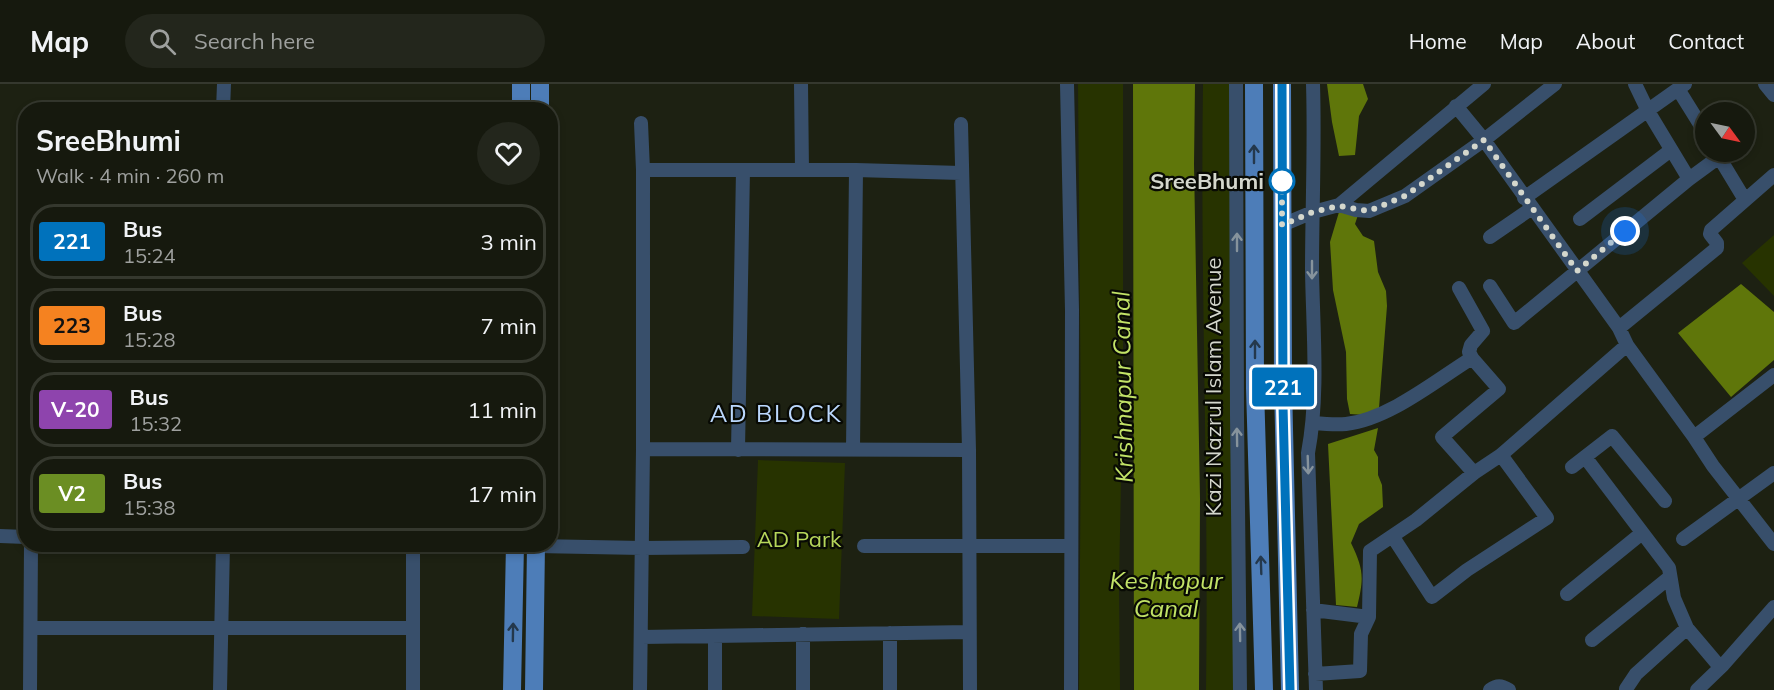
<!DOCTYPE html>
<meta charset="utf-8">
<style>
:root{--surface:#16190e;--page:#23261c;--text:#f1f3f6;--muted:#9ea09e;--line:#35382e}
body{margin:0;font-family:Mulish,sans-serif;background:var(--page);color:var(--text);height:100vh;display:flex;flex-direction:column;font-size:22px;white-space:nowrap}
*{box-sizing:border-box;margin:0}
p{font-size:20px;color:var(--muted)}
.icon{flex:none;width:33px;height:33px;fill:none;stroke:currentColor;stroke-width:2;stroke-linecap:round;stroke-linejoin:round}
.map{position:relative;flex:1;overflow:hidden}
.details{position:absolute;left:18px;top:18px;width:540px;height:450px;display:flex;flex-direction:column;background:var(--surface);border-radius:24px;box-shadow:0 3px 9px #0003,0 0 0 2px var(--line)}
.details>*{flex:none}
.badge{padding:0 12px;border-radius:4px;font-size:21px;line-height:39px}
.needle{width:39px;rotate:123deg}
.fabs{position:absolute;left:1695px;top:18px;display:grid;gap:12px}
.fabs a{display:grid;place-items:center;width:60px;height:60px;border-radius:50%;background:var(--surface);box-shadow:0 3px 9px #0003,0 0 0 2px var(--line);font-size:30px}
.you{position:absolute;width:30px;height:30px;margin:-15px;border:4px solid #fff;border-radius:50%;background:#1a73e8;box-shadow:0 0 0 9px #1a73e833}
.map>.badge{position:absolute;translate:-50% -50%;box-shadow:0 0 0 3px #fff}
.round{display:grid;place-items:center;flex:none;width:63px;height:63px;border-radius:32px;background:var(--page)}
.headline{display:flex;align-items:center;justify-content:space-between;height:102px;padding:0 18px}
h1{font-size:28px;font-weight:700;line-height:45px}
ul{padding:0;list-style:none}
li{display:flex;align-items:center;gap:18px;height:75px;margin:0 12px 9px;padding:0 6px;border:3px solid var(--line);border-radius:24px}
li div{flex:1}
li b{display:block;font-size:22px}
li em{font-style:normal}
li .badge{min-width:66px;font-weight:700;text-align:center}
header{display:flex;align-items:center;gap:36px;box-sizing:border-box;height:84px;padding:0 30px;background:var(--surface);border-bottom:2px solid var(--line)}
header strong{font-size:28px}
nav{display:flex;gap:33px;margin-inline-start:auto;font-size:21px}
.search{width:420px;height:54px;background:var(--page);display:flex;align-items:center;gap:15px;box-sizing:border-box;padding:0 21px;border-radius:33px;color:var(--muted);font-size:22px}
.map>svg:first-child{display:block}
.green{fill:#273300}
.water{fill:#5f760a}
.lines{fill:none;stroke-linecap:round;stroke-linejoin:round}
.minor{stroke:#384f6b;stroke-width:14}
.major{stroke:#4d7db8;stroke-width:18}
.oneway{stroke:#24384c}
.oneway2{stroke:#86939c}
.line-casing{stroke:#fff;stroke-width:14}
.line{stroke:#0072bc;stroke-width:9}
.walk{stroke:#d4d7cd;stroke-width:6;stroke-dasharray:0 10.8}
.stop-dot{fill:#fff;stroke:#0072bc;stroke-width:3}
.labels{text-anchor:middle;stroke-width:4.5;stroke-linejoin:round;paint-order:stroke}
.stop-label{font-size:22px;font-weight:bold;fill:#d4d7cd;stroke:#080a04;text-anchor:end}
.street-label{font-size:22px;fill:#d4d7cd;stroke:#080a04}
.park-label{font-size:22px;fill:#b6d65a;stroke:#080a04}
.water-label{font-size:24px;font-style:italic;fill:#c2e367;stroke:#080a04}
.neighbourhood-label{font-size:24px;letter-spacing:1.5px;fill:#bbd8fd;stroke:#080a04}
</style>
<header>
<strong>Map</strong>
<div class="search"><svg class="icon" aria-label="search" viewBox="0 0 24 24"><circle cx="10" cy="10" r="6"/><path d="M15 15l6 6"/></svg>Search here</div>
<nav><a>Home</a><a>Map</a><a>About</a><a>Contact</a></nav>
</header>
<div class="map">
<svg width="1774" height="606" viewBox="0 0 1774 606">
<rect width="100%" height="100%" fill="#1d2112"/>
<path class="green" d="M1078 0H1123V293L1119 500 1120 606H1079L1081 346Z
M1203 0H1239V606H1206C1209 404 1200 202 1203 0Z
M1774 151V212L1742 179Z
M758 376 845 379 839 535 752 532Z"/>
<path class="water" d="M1133 0H1195L1194 80 1200 415 1199 606H1134Z
M1327 0H1363L1368 15 1359 32 1355 71 1339 72 1332 38Z
M1339 128 1358 131 1355 140 1363 152 1374 157 1378 188 1386 207 1387 222 1379 324 1365 331 1350 330 1347 315 1346 268 1333 206 1330 158Z
M1741 200 1774 228V276L1731 313 1678 249Z
M1378 344 1374 366 1378 373V391L1382 401 1383 423 1359 440 1351 459C1364 486 1364 494 1357 523L1336 521 1328 360Z"/>
<g class="lines">
<path class="minor" d="M801 0 802 86
M1067 0 1072 226 1071 606
M1236 0 1237 332 1240 606
M1313 0C1315 62 1312 125 1312 187 1313 247 1319 310 1308 369L1316 606
M1635 0 1648 27 1689 95
M1765 0 1774 11
M1678 5 1706 50
M1456 22 1484 56 1619 244 1627 261 1694 353 1713 382 1774 460
M223 26 224 0
M961 40 969 366 970 606
M1719 73 1745 116
M643 86H856L961 89
M1524 114 1685 0
M1339 121 1356 126 1369 127 1405 112 1484 56 1555 0
M1580 135 1671 66
M1282 141 1313 128 1339 121 1484 0
M1490 153 1532 124
M1490 202 1514 239 1689 95 1719 73 1716 68
M1459 204 1483 247 1471 261 1469 268 1472 274 1499 305 1442 353 1474 389
M1619 244 1717 164V159L1710 150 1711 146 1774 91
M1313 339C1324 340 1336 341 1346 340 1389 335 1435 297 1472 274
M1694 353 1774 291
M643 365 969 366
M853 365 856 86
M738 366 743 86
M1585 373 1663 476 1669 484 1674 514 1687 544 1720 583
M1572 383 1612 352 1665 417
M0 452 26 453
M1393 453 1432 513 1467 486 1547 434 1501 371
M1683 455 1774 389
M536 462 642 464 743 463
M864 462H1071
M1567 510 1642 449
M1313 526 1369 533
M31 544H413
M890 549V606
M803 550V606
M715 552V606
M641 553 969 548
M1592 556 1670 493
M1315 590 1360 587 1361 550 1369 533 1370 467 1416 436 1474 389 1501 371 1627 261
M1626 605 1636 590 1687 544
M30 606 31 460
M220 606 223 460
M413 606V460
M640 606 643 365V86L641 39
M1490 606C1497 601 1501 601 1509 606
M1697 606 1723 581 1774 523"/>
<path class="major" d="M1254 0 1255 304 1264 606
M1282 0 1283 301 1290 606
M521 26V0
M540 26V0
M512 606 515 460
M534 606 536 460"/>
</g>
<defs><path id="oneway-shaft" d="M-6 0H5M1.5-3L5.5 0L1.5 3" fill="none" stroke-width="1.6" stroke-linecap="round" stroke-linejoin="round" transform="scale(1.5)"/></defs>
<g class="oneway">
<use href="#oneway-shaft" transform="translate(1254 70) rotate(-90)"/>
<use href="#oneway-shaft" transform="translate(1255 265) rotate(-90)"/>
<use href="#oneway-shaft" transform="translate(1261 481) rotate(-92)"/>
<use href="#oneway-shaft" transform="translate(513 548) rotate(-89)"/>
</g>
<g class="oneway2">
<use href="#oneway-shaft" transform="translate(1237 158) rotate(-90)"/>
<use href="#oneway-shaft" transform="translate(1312 186) rotate(90)"/>
<use href="#oneway-shaft" transform="translate(1237 353) rotate(-91)"/>
<use href="#oneway-shaft" transform="translate(1308 381) rotate(88)"/>
<use href="#oneway-shaft" transform="translate(1240 548) rotate(-91)"/>
</g>
<g class="lines">
<g class="line-casing">
<path id="line" d="M1282 0 1283 322 1290 606"/>
</g>
<use href="#line" class="line"/>
<path class="walk" d="M1282 97V141L1313 128 1339 122 1369 127 1405 112 1484 56 1577 187 1625 147"/>
</g>
<circle class="stop-dot" cx="1282" cy="97" r="12"/>
<g class="labels">
<g class="stop-label">
<text x="1264" y="105">SreeBhumi</text>
</g>
<g class="street-label">
<text transform="translate(1213 303) rotate(-90)" y="8">Kazi Nazrul Islam Avenue</text>
</g>
<g class="park-label">
<text x="799" y="463">AD Park</text>
</g>
<g class="water-label">
<text transform="translate(1123 303) rotate(-91)" y="8">Krishnapur Canal</text>
<text x="1166" y="505">Keshtopur<tspan x="1166" dy="28">Canal</tspan></text>
</g>
<g class="neighbourhood-label">
<text x="776" y="338">AD BLOCK</text>
</g>
</g>
</svg>
<div class="fabs">
<a><svg class="needle" viewBox="-14 -14 28 28"><path d="M0-13l5 13h-10z" fill="#e53935"/><path d="M0 13l5-13h-10z" fill="#9ea09e"/></svg></a>
</div>
<div class="you" style="left:1625px;top:147px"></div>
<b class="badge" style="left:1283px;top:303px;background:#0072bc;color:#fff">221</b>
<section class="details">
<div class="headline"><div><h1>SreeBhumi</h1><p>Walk · 4 min · 260 m</p></div><a class="round"><svg class="icon" aria-label="heart" viewBox="0 0 24 24"><path d="M12 20l-8-8c-3-5 5-10 8-4 3-6 11-1 8 4z"/></svg></a></div>
<ul>
<li><span class="badge" style="background:#0072bc;color:#fff">221</span><div><b>Bus</b><p>15:24</p></div><em>3 min</em></li>
<li><span class="badge" style="background:#f58220;color:#111">223</span><div><b>Bus</b><p>15:28</p></div><em>7 min</em></li>
<li><span class="badge" style="background:#8e44ad;color:#fff">V-20</span><div><b>Bus</b><p>15:32</p></div><em>11 min</em></li>
<li><span class="badge" style="background:#6b8e23;color:#fff">V2</span><div><b>Bus</b><p>15:38</p></div><em>17 min</em></li>
</ul>
</section>
</div>
